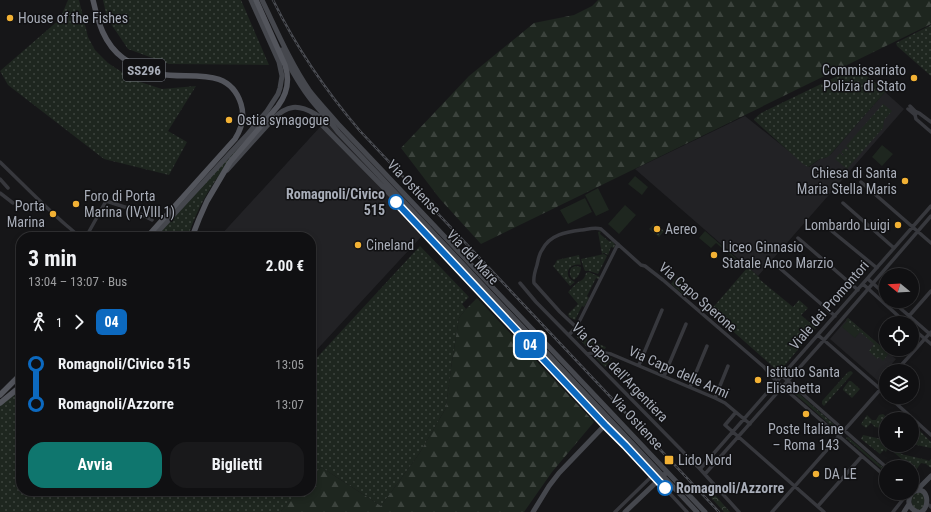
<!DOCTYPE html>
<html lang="it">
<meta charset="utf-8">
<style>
:root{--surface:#101012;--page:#19191b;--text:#f1f3f6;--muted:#9c9d9f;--line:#303032;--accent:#0f766e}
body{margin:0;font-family:"Roboto Condensed",sans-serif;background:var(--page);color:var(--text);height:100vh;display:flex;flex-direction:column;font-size:15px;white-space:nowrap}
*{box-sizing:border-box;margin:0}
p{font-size:13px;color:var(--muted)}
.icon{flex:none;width:22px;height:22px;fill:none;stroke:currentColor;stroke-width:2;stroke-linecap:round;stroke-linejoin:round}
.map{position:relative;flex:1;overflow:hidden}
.side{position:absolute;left:16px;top:232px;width:300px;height:264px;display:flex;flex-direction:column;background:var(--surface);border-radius:16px;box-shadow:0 2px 6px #0003,0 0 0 1px var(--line)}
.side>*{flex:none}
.badge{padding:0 8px;border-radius:6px;font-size:14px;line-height:26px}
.needle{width:26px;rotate:288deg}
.fabs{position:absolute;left:879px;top:268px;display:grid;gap:8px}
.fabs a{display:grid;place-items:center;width:40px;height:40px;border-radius:50%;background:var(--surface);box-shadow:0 2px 6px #0003,0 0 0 1px var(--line);font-size:20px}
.map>.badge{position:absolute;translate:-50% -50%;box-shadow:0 0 0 2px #fff}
.legs{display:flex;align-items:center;gap:6px;height:44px;padding:0 12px;font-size:13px}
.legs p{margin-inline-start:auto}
.headline{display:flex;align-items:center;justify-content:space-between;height:68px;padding:0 12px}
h1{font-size:22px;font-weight:700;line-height:30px}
.primary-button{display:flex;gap:8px;margin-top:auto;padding:8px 12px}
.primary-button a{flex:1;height:46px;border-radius:16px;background:var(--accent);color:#fff;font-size:16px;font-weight:700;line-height:46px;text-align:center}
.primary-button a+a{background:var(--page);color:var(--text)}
ul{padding:0 12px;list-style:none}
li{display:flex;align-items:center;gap:14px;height:40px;font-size:15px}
li i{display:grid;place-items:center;width:6px;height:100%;margin:0 5px;background:currentColor}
li i::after{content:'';width:10px;height:10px;margin:-5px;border:3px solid;border-radius:50%;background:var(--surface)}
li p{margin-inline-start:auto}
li:first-child i{background:linear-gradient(#0000 50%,currentColor 0)}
li:last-child i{background:linear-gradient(currentColor 50%,#0000 0)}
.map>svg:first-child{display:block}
.built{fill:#222225}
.grass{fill:url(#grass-dots)}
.forest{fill:url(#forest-firs)}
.park{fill:url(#park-crowns)}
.pitch{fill:#1e261f}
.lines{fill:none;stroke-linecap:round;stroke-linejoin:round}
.street{stroke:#37383d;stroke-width:3.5}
.secondary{stroke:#45474d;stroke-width:5}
.primary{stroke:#53555c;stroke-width:5.5}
.rail-casing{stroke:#4a4c52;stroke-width:2.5}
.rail{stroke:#111113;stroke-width:1;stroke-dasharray:3;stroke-linecap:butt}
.line-1-casing{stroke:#fff;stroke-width:9}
.line-1{stroke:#0c69bf;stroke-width:6}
.poi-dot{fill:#f2b134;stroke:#111113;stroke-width:1.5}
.stop-1-dot{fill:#fff;stroke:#0c69bf;stroke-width:2}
.labels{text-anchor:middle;stroke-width:3;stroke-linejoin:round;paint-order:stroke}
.shield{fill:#111113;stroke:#7b7e86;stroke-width:1}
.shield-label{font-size:13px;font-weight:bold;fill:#a8adb8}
.poi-label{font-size:14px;fill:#a8adb8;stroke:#111113;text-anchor:start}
.street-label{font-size:14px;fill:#a8adb8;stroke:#111113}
.stop-label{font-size:14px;font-weight:bold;fill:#a8adb8;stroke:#111113;text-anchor:end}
</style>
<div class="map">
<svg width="931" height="512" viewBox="0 0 931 512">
<defs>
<pattern id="grass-dots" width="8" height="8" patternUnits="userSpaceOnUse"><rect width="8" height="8" fill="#1e261f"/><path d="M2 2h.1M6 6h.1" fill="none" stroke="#3c433d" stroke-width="1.8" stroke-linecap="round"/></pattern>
<pattern id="forest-firs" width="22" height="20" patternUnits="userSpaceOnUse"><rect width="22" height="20" fill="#1e261f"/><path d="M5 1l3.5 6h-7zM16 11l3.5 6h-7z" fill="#3c433d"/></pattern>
<pattern id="park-crowns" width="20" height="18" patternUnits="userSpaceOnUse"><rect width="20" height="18" fill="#1e261f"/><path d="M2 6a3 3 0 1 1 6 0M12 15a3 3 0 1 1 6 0" fill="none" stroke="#3c433d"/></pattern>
</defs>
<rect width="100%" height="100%" fill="#161618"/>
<path class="built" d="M885 92 904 109 758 276 635 169 745 116 809 167 820 159 825 158 831 154Z
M331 115 433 224 311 356V237H219Z
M848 318 896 359 878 381 830 339Z"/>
<path class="grass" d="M68 0H79L88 37 95 50 108 63 134 80 162 89 196 86 168 131 187 142 169 175 104 159 8 85 0 71 60 19Z
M103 0H241L269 65 169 64 128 49 107 18Z
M931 25V76L897 46 896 43Z
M848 71C864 69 874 83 885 92L830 155C827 158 824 158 820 159 816 161 812 165 808 167L803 164 754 120V119L761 113Z
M883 104 892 111 884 120 883 128 847 169 835 159 840 153 843 156 844 155 841 152 845 148 848 150 849 149 846 146Z
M252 131C226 164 200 197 188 237H155Z
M655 223 664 231 659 237 649 229Z
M601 231 600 234 610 242 612 240 615 245 614 248 611 247 608 255 604 253 602 254 598 232Z
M420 246 469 297 462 304 466 309 459 318 451 368 446 408 419 454 381 506 321 467 311 478V364Z
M604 254 607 256 598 274 589 271H585L583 266 581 259Z
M579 255 581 265C568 262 562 277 575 282L570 286 553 266 555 264 557 260Z
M575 266 581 267C581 272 578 277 574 280 569 277 569 273 571 268Z
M748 267 760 278 759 279 793 307 799 300 808 308 801 315 816 328 780 371H778L710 311Z
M589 272 600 277 599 279 596 278 587 296 589 298 584 307 582 306 575 320 569 317 568 314 578 304 568 292C572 289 571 288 575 285 580 279 584 282 586 273Z
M848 318 889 353 883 361 879 357 877 359 869 351 874 344 846 320Z
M576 335 606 347 605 349 588 348 576 336Z
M597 355 612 358 605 367 594 356Z
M851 371 853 373 824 406 822 404V401L848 372Z
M849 381H851L860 389 852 398 843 390V389Z
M789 385 837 427 835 429 787 387Z
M21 389V491H299L280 512H0V406Z
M883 414 889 419H886V429L875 427 871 423 866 428 861 424 867 415 872 420H876L879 415Z
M920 431 931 442V448L912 444V434L915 436Z
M863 435 886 440V445H889L886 452 884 450 880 454 861 439Z
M848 437 886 470V473L846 438Z
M892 445 903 446 901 454 927 460 929 461 931 459V468L926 464 921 463 916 470 913 469 912 467H911L891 450Z
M921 492 928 499 921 510H919L913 507 911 500 914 494Z"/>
<path class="forest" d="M598 0H931V24L481 244 440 199 401 148 469 76 534 23 574 15 592 6Z
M477 298 594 422 552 472 524 512H280L299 491H311V478L321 467 381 506 419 454 446 408 451 368 459 318 466 309Z"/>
<path class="park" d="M708 487 730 512H724L705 491Z"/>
<path class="pitch" d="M882 145 893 154 882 166 872 157Z
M635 176 648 187 642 195 628 184Z
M598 188 609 210 596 216 585 195Z
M585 198 592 212 568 224 560 210Z
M625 205 636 215 619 234 608 224Z
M705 231 744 265 743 266 716 243 711 248 699 238Z
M677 276 690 287 684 295 671 284Z
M847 321 860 332 855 338 842 327Z"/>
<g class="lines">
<path class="street" d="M910 106 917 113
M908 109 915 115
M931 122 919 113 917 112 915 115 916 119 931 132
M0 162C22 183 43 205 66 225 71 229 75 233 80 237
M0 179 8 188
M861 182 931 243
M0 193 13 203
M843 203 894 248
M822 223 877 268
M86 237 106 201 131 209 152 220
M798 238 858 290
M618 244 580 320 576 327 560 312 534 283C533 277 535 271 537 265 538 260 539 254 542 250 550 234 567 232 582 230 589 229 595 227 601 229L641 265 645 266 663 280 764 367 777 382 886 477
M775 264 835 316
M868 279 886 295
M520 283 536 302 700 469 739 512
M863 284 906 323
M892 301 931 335
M909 316 931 291
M912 328 931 344
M569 335 576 327
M818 335 886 394
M587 354C595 352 603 352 611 354L715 398 725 403 750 424
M639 365 662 310
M767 369 782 376 788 381 886 467
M896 371 931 332
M664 376 686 324
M690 387 707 346
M889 397 931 435
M715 398 728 366
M736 412 725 425 824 512
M605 425 625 445 687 512
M700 469 931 206
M705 474 824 340 931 216
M929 505 931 507
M818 506 862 456
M615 512 653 475
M772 512 886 383
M893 512 904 498V493"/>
<path class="secondary" d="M262 0C277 31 290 62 309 90 318 102 329 113 339 125L705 512
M281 50C290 68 299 85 312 101 320 111 330 121 338 132L697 512
M313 113 323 126 386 190 605 425 559 473 549 486 533 512
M227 170 273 119C287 105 298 104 315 114 320 117 324 120 328 123
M153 237 246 136 267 111 278 94 280 88 282 76 279 62 251 0
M917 490 931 476
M912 493C928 482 931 507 921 512
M912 493C906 501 909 509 918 512
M625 512 665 474
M904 512 909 504"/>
<path class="primary" d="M93 0C98 22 104 44 123 58 134 66 147 72 159 74 189 80 229 65 241 104 245 117 242 128 235 139L147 237
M192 237 199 219 207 201 230 162 278 106C287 94 290 80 285 65L256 0
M0 395 21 374
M0 403 21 386"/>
<g class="rail-casing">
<path id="rail" d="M273 0C297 49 325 90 360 131L719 512"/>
</g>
<use href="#rail" class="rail"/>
</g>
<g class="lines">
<g class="line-1-casing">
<path id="line-1" d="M396 202 605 425 625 445 665 488"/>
</g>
<use href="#line-1" class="line-1"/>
</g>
<g class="poi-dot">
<circle cx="10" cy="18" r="4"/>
<circle cx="914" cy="78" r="4"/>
<circle cx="229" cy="120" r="4"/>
<circle cx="905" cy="181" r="4"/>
<circle cx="76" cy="204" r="4"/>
<circle cx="53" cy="214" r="4"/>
<circle cx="898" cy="225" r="4"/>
<circle cx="657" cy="229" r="4"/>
<circle cx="358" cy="245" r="4"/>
<circle cx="714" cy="255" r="4"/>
<circle cx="758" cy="380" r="4"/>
<circle cx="806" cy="414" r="4"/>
<rect x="664" y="455" width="10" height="10" rx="2"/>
<circle cx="816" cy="474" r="4"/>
</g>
<g class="stop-1-dot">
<circle cx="396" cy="202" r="7"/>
<circle cx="665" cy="488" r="7"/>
</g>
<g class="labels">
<rect class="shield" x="123" y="59" width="42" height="22" rx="3"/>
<g class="shield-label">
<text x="144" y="75">SS296</text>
</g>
<g class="poi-label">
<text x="18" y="23">House of the Fishes</text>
<text x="906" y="75" text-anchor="end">Commissariato<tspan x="906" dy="16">Polizia di Stato</tspan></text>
<text x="237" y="125">Ostia synagogue</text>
<text x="897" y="178" text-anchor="end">Chiesa di Santa<tspan x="897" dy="16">Maria Stella Maris</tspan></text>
<text x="84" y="201">Foro di Porta<tspan x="84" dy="16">Marina (IV,VIII,1)</tspan></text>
<text x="45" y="211" text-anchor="end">Porta<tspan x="45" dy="16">Marina</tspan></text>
<text x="890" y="230" text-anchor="end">Lombardo Luigi</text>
<text x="665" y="234">Aereo</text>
<text x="366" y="250">Cineland</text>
<text x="722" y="252">Liceo Ginnasio<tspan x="722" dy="16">Statale Anco Marzio</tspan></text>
<text x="766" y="377">Istituto Santa<tspan x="766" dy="16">Elisabetta</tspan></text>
<text x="806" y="434" text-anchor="middle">Poste Italiane<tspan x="806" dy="16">– Roma 143</tspan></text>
<text x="678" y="465">Lido Nord</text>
<text x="824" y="479">DA LE</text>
</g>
<g class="street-label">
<text transform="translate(414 187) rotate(46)" y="5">Via Ostiense</text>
<text transform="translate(473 257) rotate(47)" y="5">Via del Mare</text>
<text transform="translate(698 297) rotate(41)" y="5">Via Capo Sperone</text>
<text transform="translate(829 305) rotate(-49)" y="5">Viale dei Promontori</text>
<text transform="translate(620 372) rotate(46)" y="5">Via Capo dell'Argentiera</text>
<text transform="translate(679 372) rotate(24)" y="5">Via Capo delle Armi</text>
<text transform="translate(637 422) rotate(47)" y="5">Via Ostiense</text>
</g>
<g class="stop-label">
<text x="385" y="199">Romagnoli/Civico<tspan x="385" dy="16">515</tspan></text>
<text x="676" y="493" text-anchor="start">Romagnoli/Azzorre</text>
</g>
</g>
</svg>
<div class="fabs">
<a><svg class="needle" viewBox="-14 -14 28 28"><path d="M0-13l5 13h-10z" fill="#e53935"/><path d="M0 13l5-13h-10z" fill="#9c9d9f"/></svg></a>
<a><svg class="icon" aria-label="locate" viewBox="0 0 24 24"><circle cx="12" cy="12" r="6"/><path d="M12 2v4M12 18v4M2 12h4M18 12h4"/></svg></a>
<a><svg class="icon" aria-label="layers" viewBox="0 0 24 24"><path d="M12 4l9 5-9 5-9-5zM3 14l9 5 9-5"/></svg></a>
<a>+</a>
<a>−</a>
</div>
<b class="badge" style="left:530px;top:345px;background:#0c69bf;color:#fff">04</b>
<section class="side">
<div class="headline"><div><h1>3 min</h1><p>13:04 – 13:07 · Bus</p></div><b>2.00 €</b></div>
<div class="legs"><svg class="icon" aria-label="walk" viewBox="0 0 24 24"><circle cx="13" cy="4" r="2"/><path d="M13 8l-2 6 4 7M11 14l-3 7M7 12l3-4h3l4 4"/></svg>1<svg class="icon" aria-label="forward" viewBox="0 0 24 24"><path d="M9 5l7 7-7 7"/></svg><b class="badge" style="background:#0c69bf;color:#fff">04</b></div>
<ul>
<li><i style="color:#0c69bf"></i><b>Romagnoli/Civico 515</b><p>13:05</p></li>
<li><i style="color:#0c69bf"></i><b>Romagnoli/Azzorre</b><p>13:07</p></li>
</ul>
<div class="primary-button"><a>Avvia</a><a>Biglietti</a></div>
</section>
</div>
